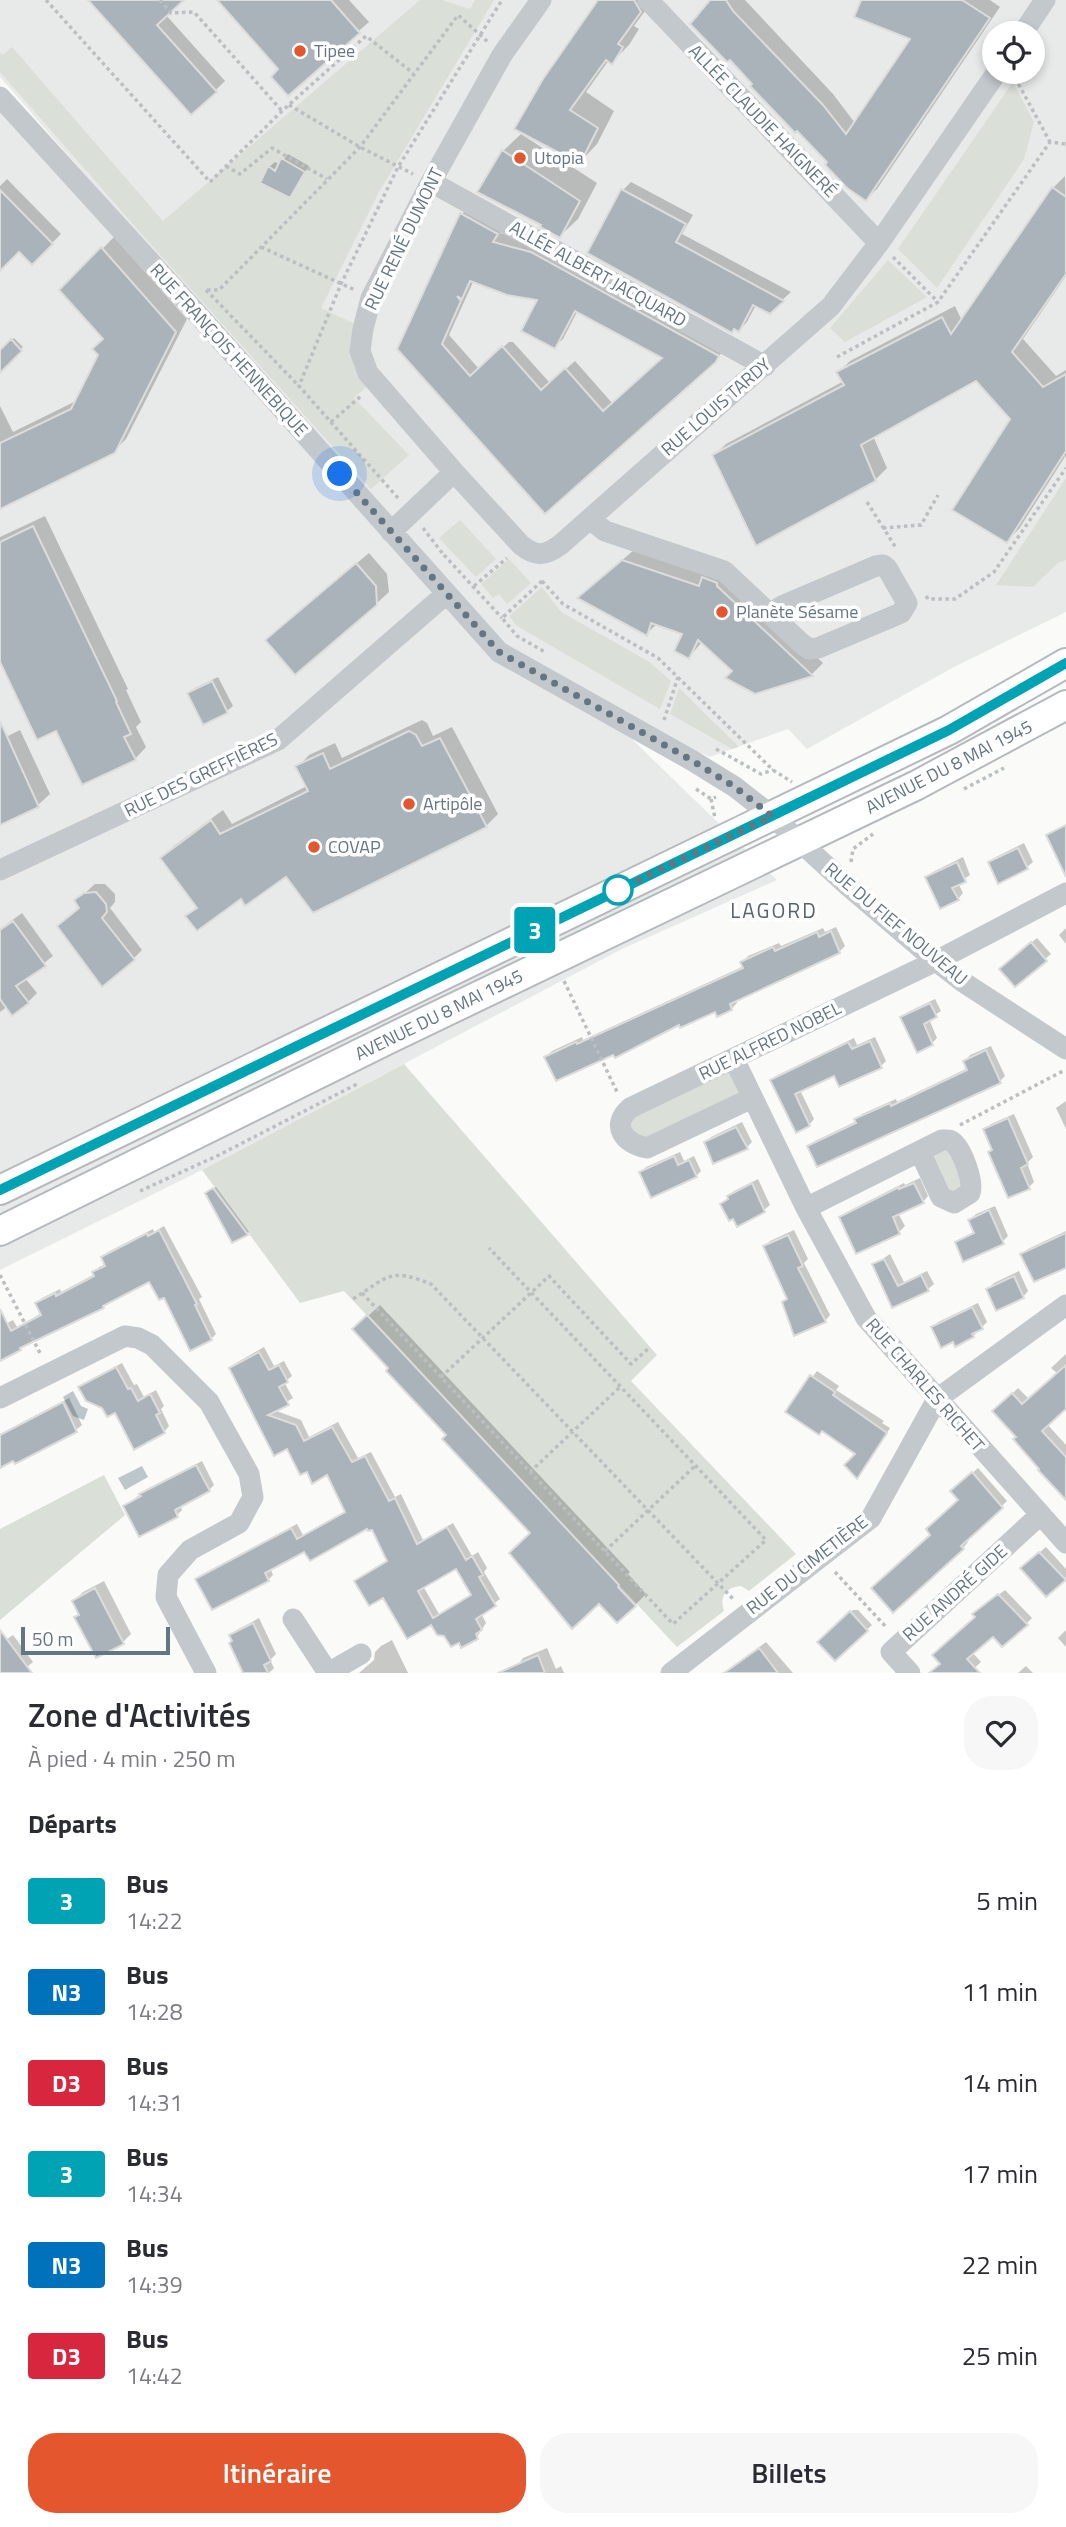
<!DOCTYPE html>
<html lang="fr">
<meta charset="utf-8">
<style>
:root{--surface:#fff;--page:#f7f7f7;--text:#2b2b33;--muted:#7c7c81;--accent:#e4572e}
body{margin:0;font-family:"Titillium Web",sans-serif;background:var(--page);color:var(--text);height:100vh;display:flex;flex-direction:column;font-size:26px;white-space:nowrap}
*{box-sizing:border-box;margin:0}
p{font-size:23px;color:var(--muted)}
.icon{flex:none;width:38px;height:38px;fill:none;stroke:currentColor;stroke-width:2;stroke-linecap:round;stroke-linejoin:round}
.map{position:relative;height:1673px;overflow:hidden}
.details{display:flex;flex-direction:column;background:var(--surface);flex:1}
.details>*{flex:none}
.badge{padding:0 14px;border-radius:5px;font-size:24px;line-height:46px}
.controls{position:absolute;left:982px;top:21px;display:grid;gap:14px}
.controls a{display:grid;place-items:center;width:63px;height:63px;border-radius:50%;background:var(--surface);box-shadow:0 4px 10px #0003;font-size:35px}
.scale{position:absolute;left:21px;bottom:18px;width:149px;box-sizing:border-box;padding-left:7px;border:4px solid #657683;border-top:0;font-size:19px;line-height:24px;white-space:nowrap;color:#657683;-webkit-text-stroke:5px #fff;paint-order:stroke}
.you{position:absolute;width:35px;height:35px;margin:-18px;border:5px solid #fff;border-radius:50%;background:#1a73e8;box-shadow:0 0 0 10px #1a73e833}
.map>.badge{position:absolute;translate:-50% -50%;box-shadow:0 0 0 4px #fff}
h2{padding:0 28px;font-size:26px;line-height:63px}
.round{display:grid;place-items:center;flex:none;width:74px;height:74px;border-radius:28px;background:var(--page)}
.overview{display:flex;align-items:center;justify-content:space-between;height:119px;padding:0 28px}
h1{font-size:33px;font-weight:600;line-height:52px}
.action{display:flex;gap:14px;margin-top:auto;padding:14px 28px}
.action a{flex:1;height:80px;border-radius:28px;background:var(--accent);color:#fff;font-size:28px;font-weight:600;line-height:80px;text-align:center}
.action a+a{background:var(--page);color:var(--text)}
ul{padding:0;list-style:none}
li{display:flex;align-items:center;gap:21px;height:91px;padding:0 28px}
li div{flex:1}
li b{display:block;font-size:26px}
li em{font-style:normal}
li .badge{min-width:77px;font-weight:700;text-align:center}
.map>svg:first-child{display:block}
.built{fill:#e8e9e9;fill-rule:evenodd}
.green{fill:#dadfd7}
.water{fill:#bbc7cb}
.shadow{fill:#0003;fill-rule:evenodd}
.building{fill:#aab3b9;stroke:#dcdcda;stroke-width:2;fill-rule:evenodd}
.lines{fill:none;stroke-linecap:round;stroke-linejoin:round}
.major-casing{stroke:#b5babe;stroke-width:32}
.path{stroke:#bbbfc2;stroke-width:3.5;stroke-dasharray:3.5 3.5;stroke-linecap:butt}
.minor{stroke:#c3c8cc;stroke-width:21}
.major{stroke:#fff;stroke-width:28}
.line-casing{stroke:#fff;stroke-width:16}
.line{stroke:#00a3b4;stroke-width:10}
.walk{stroke:#657683;stroke-width:7;stroke-dasharray:0 12.6}
.poi-dot{fill:#e4572e;stroke:#fff;stroke-width:2.5}
.stop-dot{fill:#fff;stroke:#00a3b4;stroke-width:3.5}
.labels{text-anchor:middle;stroke-width:7;stroke-linejoin:round;paint-order:stroke}
.poi-label{font-size:18px;fill:#657683;stroke:#fff;text-anchor:start}
.street-label{font-size:18px;fill:#657683;stroke:#fff}
.quarter-label{font-size:21px;letter-spacing:2px;fill:#57646e;stroke:#fff}
</style>
<div class="map">
<svg width="1066" height="1673" viewBox="0 0 1066 1673">
<rect width="100%" height="100%" fill="#fafaf8"/>
<path class="built" d="M0 0H1066V612L954 667 807 749 788 729 710 757 602 710 777 880 622 949 202 1170 0 1270V95L469 617 0 77ZM994 33H1032V72H994Z"/>
<path class="green" d="M420 0H442L470 9 475 0H494L379 192 321 308 353 323V359L367 386 354 398 409 455 371 489 145 238 0 72V53L3 55 12 47 163 221Z
M1013 82 1034 122 1024 159 937 288 898 249Z
M888 260 927 297 845 342 830 328Z
M1066 478V560L1059 562 1033 587 996 585Z
M460 520 496 559 476 577 439 538Z
M509 559 531 583 507 604 499 594 493 598 481 584Z
M542 587 561 612 648 661 671 681 660 709 517 626 509 616Z
M679 688 739 747 732 749 670 714Z
M734 1059 752 1098 647 1148 621 1117Z
M404 1064 657 1355 631 1381 796 1554 749 1591 741 1586C726 1587 719 1596 724 1611L677 1647 344 1291 300 1303 202 1170Z
M942 1140 972 1180 954 1203 920 1152Z
M104 1475 125 1515 0 1620V1529Z"/>
<path class="water" d="M73 1391 81 1406 88 1409 84 1420 73 1416 63 1397Z
M142 1466 148 1477 125 1490 118 1478Z"/>
<path class="shadow" d="M90 0H182L166 15 225 81 192 113Z
M220 0H349L369 22 288 93 281 69Z
M600 0H653L634 26 639 29 629 45 612 62 609 60 586 92 614 111 597 144 580 162 517 128Z
M713 0H745L833 94 855 123 912 39 863 0H990L1000 7 877 189 866 199 755 84Z
M521 134 597 183 578 219 560 236 503 151Z
M288 154 309 166 289 196 269 167 275 162 280 165Z
M1065 176 1066 276 1023 339 1056 376 1066 370V455L1019 529 1007 541 1012 419 977 378 873 436 887 468 875 480 714 456 726 444 844 381 839 372 850 361 955 306 962 321 1053 188Z
M7 179 61 234 32 263 19 250 0 261V186Z
M631 182 693 215 682 234 791 292 769 312 756 305 747 322 739 330 589 252 623 190Z
M470 206 505 225 500 233 540 244 724 351 545 512 399 348 462 214ZM474 280 540 299 554 347 563 339 578 310 664 357 613 404 575 361 550 383 513 342H509L479 369 449 335Z
M114 237 187 319 126 439 114 451 0 507V406L13 432 76 401 100 355 105 338 62 290Z
M14 338 23 347 5 366 0 361V353Z
M45 516 128 689 126 690 141 722 136 727 146 747 135 759 57 728 0 658V537Z
M635 549 727 574 823 663 812 674 755 692 702 642 689 657 684 634 657 624 646 634 591 587Z
M369 553 387 574 389 592 376 604 279 628Z
M218 677 233 706 227 711 203 723 189 693 195 688Z
M422 720 427 723 433 736 452 727 498 814 486 826 287 874 241 897 188 916 198 906 162 858 174 846 223 810 232 824 307 786 298 767 309 755 335 743 342 758Z
M20 730 50 794 38 805 0 823V740Z
M1024 843 1033 862 1027 867 990 863 996 857Z
M963 857 970 875 958 883 963 893 958 899 927 877 933 872Z
M95 884H105L115 894V902L110 908 142 950 133 959 76 901Z
M22 913 53 956 25 978 37 993 28 1002 8 1006 0 1012V929Z
M836 927 845 946 839 952 735 999 737 1003 731 1009 716 1010 680 1023 614 1052 546 1057 552 1051 582 1037 583 1040 744 966 742 962 748 956 779 943 781 946 823 928 825 932Z
M1066 928V944L1059 935Z
M1037 938 1051 954 1015 984 1007 963Z
M935 999 941 1011 929 1019 937 1038 932 1043 902 1017 908 1012Z
M875 1037 886 1061 881 1066 835 1074 800 1090 814 1119 809 1125 772 1080 778 1075 854 1038 857 1045Z
M991 1046 1005 1076 1000 1081 809 1147 815 1141 857 1121 862 1114 896 1099 897 1102 968 1068 965 1061 970 1055Z
M1066 1101V1129L1056 1108Z
M1014 1114 1033 1157 1027 1163 1034 1182 1029 1187 990 1152 993 1149 985 1130 991 1124Z
M742 1122 752 1142 747 1147 706 1142 711 1137Z
M680 1152 684 1161 694 1156 701 1171 696 1176 641 1172 646 1167Z
M920 1178 928 1196 923 1202 898 1213 905 1226 899 1232 841 1217 847 1212 904 1183 905 1185Z
M758 1179 770 1205 764 1210 722 1204 734 1191Z
M216 1187 249 1232 247 1234 210 1191Z
M995 1206 1008 1236 1002 1242 957 1243 975 1231 970 1220 976 1214Z
M164 1226 202 1297 199 1299 216 1334 211 1339 150 1279 109 1300 103 1307 26 1343 20 1349 0 1360V1327L13 1320 17 1327 42 1313 37 1303 42 1298 60 1289 61 1292 95 1274 99 1267 106 1264 103 1257 108 1252 153 1229 154 1232Z
M794 1230 808 1259 804 1263 830 1315 825 1321 784 1302 788 1298 765 1247 770 1241Z
M1066 1231V1266L1023 1254 1028 1249Z
M890 1254 904 1282 927 1271 934 1284 928 1289 893 1306 874 1265Z
M1019 1271 1028 1291 1023 1297 988 1289 994 1283Z
M978 1303 987 1322 973 1336 954 1340 933 1327 938 1322Z
M380 1305 630 1572 628 1574 646 1594 635 1605 532 1532 354 1329Z
M264 1347 274 1366 284 1361 292 1376 284 1382 293 1398 274 1410 301 1420 309 1437 338 1422 358 1458 371 1452 395 1497 401 1494 423 1540 453 1523 472 1556 478 1552 487 1568 484 1572 500 1599 481 1613 486 1623 477 1637 460 1641 356 1581 388 1560 373 1527H367L305 1550 270 1568 273 1575 268 1580H198L203 1574 297 1524 303 1535 346 1511 328 1473 307 1470 288 1447 231 1368 236 1363ZM456 1567 472 1594 439 1614 423 1586Z
M1066 1354V1408L1047 1424 1066 1445V1498L995 1411 1018 1388 1029 1399 1058 1374 1051 1368Z
M122 1363 134 1385 137 1384 144 1397 156 1390 164 1406 161 1409 169 1426 164 1432 104 1406 81 1387 86 1382Z
M817 1371 839 1386 836 1390 884 1421 882 1423 890 1428 862 1472 858 1454 823 1429 787 1411Z
M69 1398 82 1425 76 1430 0 1467V1434Z
M202 1461 214 1485 209 1490 180 1505 182 1510 177 1515 125 1506 147 1489Z
M978 1468 1007 1501 966 1540 968 1542 963 1548 893 1610 932 1534 960 1500 953 1491Z
M1046 1547 1066 1569V1577L1046 1595 1028 1562Z
M104 1581 131 1634 123 1642 76 1618 80 1613 74 1601 83 1592Z
M1005 1590 1032 1618 1026 1624 993 1634 972 1652 981 1662 969 1673H945L980 1609Z
M853 1610H858L872 1625 835 1659 819 1642Z
M259 1618 276 1654 270 1660 274 1668 269 1673H246L231 1635 237 1630Z
M1066 1630V1647L1058 1638Z
M13 1635 33 1662 27 1667 32 1673H0V1644Z
M392 1640 408 1673H359L374 1660 375 1652 381 1646Z
M766 1642 793 1673H729L735 1665Z
M547 1648 556 1669 561 1666 564 1673H512L523 1658Z
M1026 1666 1033 1673H1018Z"/>
<path class="building" d="M88 0H184L157 25 217 92 191 115Z
M217 0H331L360 33 288 96 271 77 278 69Z
M598 0H634L641 12 618 44 623 47 612 65 606 60 570 110 598 128 580 164 514 129 543 79Z
M710 0H726L733 11 823 105 846 134 910 39 854 17 861 0H962L990 18 866 201 847 188 825 165 827 162 797 131 795 133 750 86 752 84 730 60 727 62 690 24Z
M502 150 580 201 560 238 540 227 541 225 477 192Z
M281 158 305 172 290 198 260 183 268 166 275 171Z
M1052 187 1066 197V274L1012 352 1043 387 1066 374V451L1007 543 952 510 1010 419 976 381 861 445 876 481 756 546 712 455 844 385 836 372 942 317 951 334Z
M621 189 686 224 676 242 784 301 770 314 753 305 739 332 734 329 732 333 587 253Z
M0 190 53 244 32 265 19 252 0 271Z
M460 213 498 234 493 242 531 252 719 356 716 362 545 514 397 349ZM470 281 507 295 537 300 521 331 555 349 575 311 662 358 603 411 565 368 541 390 502 346 470 376 442 344 461 301 457 296 462 299Z
M101 247 176 332 115 453 0 509V443L71 409 98 355 92 349 103 339 59 290Z
M11 339 22 351 0 373V350Z
M33 526 117 701 116 702 131 734 124 737 136 760 82 785 56 731 37 740 0 662V542Z
M622 560 699 586 702 577 717 583V586L813 676 755 694 725 678 732 671 698 640 689 659 674 651 682 634 651 623 647 636 577 598Z
M356 563 376 586 377 605 295 675 265 640Z
M212 681 228 713 203 725 187 693Z
M0 721 39 807 0 825Z
M409 731 416 735 422 746 440 738 487 827 313 913 286 877 245 906 241 899 197 931 185 916 197 908 160 858 211 820 220 834 308 791 295 766 323 753 330 769Z
M1066 825V877L1046 835Z
M1018 848 1028 869 998 884 988 862Z
M957 862 966 882 952 888 959 900 940 909 925 877Z
M96 892 106 904 107 912 102 918 135 960 102 987 57 926 79 908 74 900 84 893Z
M13 921 46 966 16 986 29 1003 12 1016 0 999V930Z
M831 931 840 953 730 1004 732 1010 717 1017 715 1012 680 1028 679 1025 615 1058 613 1055 556 1081 544 1057 576 1042 577 1044 743 968 740 962 773 947 775 951 817 932 819 937Z
M1031 942 1047 961 1015 987 999 969Z
M930 1003 937 1017 924 1024 933 1045 917 1053 900 1017Z
M870 1041 882 1068 839 1087 834 1076 795 1094 810 1126 796 1133 770 1080 848 1042 852 1049Z
M986 1050 1001 1083 817 1167 807 1146 856 1123 854 1119 890 1103 891 1106 967 1070 963 1061Z
M1008 1118 1028 1164 1021 1168 1030 1189 1008 1198 988 1152 992 1150 983 1129Z
M736 1127 748 1149 713 1164 704 1142Z
M674 1156 678 1165 689 1160 697 1177 651 1198 639 1172Z
M752 1183 765 1212 737 1227 733 1219 729 1221 720 1204 728 1199 727 1196Z
M914 1183 924 1203 893 1217 900 1234 856 1254 839 1217 899 1187V1189Z
M213 1188 248 1235 232 1243 205 1193Z
M989 1210 1004 1244 963 1262 955 1242 974 1233 968 1220Z
M159 1230 197 1304 195 1305 212 1340 190 1351 164 1298 159 1300 149 1282 103 1306 104 1308 20 1348 21 1350 0 1361V1309L11 1331 41 1315 35 1303 55 1293 56 1296 94 1276 92 1272 105 1266 101 1257 147 1233 148 1236Z
M1066 1233V1268L1034 1282 1020 1254Z
M788 1235 803 1266 798 1268 826 1322 794 1336 782 1302 787 1299 763 1246Z
M884 1259 898 1286 921 1275 929 1291 892 1308 872 1264Z
M1014 1276 1024 1298 996 1311 986 1289Z
M972 1307 983 1329 972 1334 974 1337 955 1347 953 1342 941 1348 931 1327Z
M367 1315 619 1585 618 1587 636 1606 617 1623 599 1604 572 1629 509 1553 530 1533 442 1439 446 1435 386 1371 388 1368 352 1329Z
M259 1352 269 1370 279 1365 288 1382 279 1387 289 1405 268 1415 296 1425 304 1441 332 1427 352 1462 365 1456 389 1501 395 1498 417 1544 447 1527 466 1560 472 1556 483 1575 479 1577 496 1606 476 1619 482 1630 476 1634 478 1639 461 1648 459 1643 451 1647 444 1636 437 1635 431 1625 407 1639 383 1598 369 1606 354 1581 387 1561 372 1530 368 1531 367 1529 310 1561 304 1552 265 1573 269 1581 212 1610 195 1579 291 1528 297 1539 345 1512 327 1475 312 1484 307 1472 300 1475 287 1449 274 1456 229 1368ZM456 1569 471 1595 433 1618 418 1591Z
M1066 1365V1409L1042 1431 1066 1457V1500L1038 1470 1039 1469 1013 1439 1016 1437 992 1411 1012 1393 1022 1404Z
M116 1367 128 1389 131 1388 138 1401 150 1394 160 1413 156 1415 165 1433 134 1450 115 1413 107 1417 102 1408 86 1401 78 1387Z
M810 1375 835 1392 833 1395 887 1433 857 1479 844 1465 855 1454 822 1431 819 1435 785 1412Z
M63 1402 77 1432 15 1464 13 1461 0 1468V1435Z
M196 1465 210 1491 175 1510 178 1517 139 1537 123 1506 141 1496 139 1494Z
M972 1472 1003 1508 961 1546 964 1549 893 1613 871 1588 930 1535 926 1529 958 1500 950 1491Z
M1039 1552 1066 1580 1046 1597 1020 1568Z
M95 1588 124 1644 96 1658 74 1617 79 1615 72 1601Z
M998 1594 1028 1625 1002 1647 993 1637 967 1659 980 1673H929L940 1664 932 1655 975 1617 972 1614Z
M850 1611 868 1631 835 1661 817 1642Z
M253 1623 271 1661 264 1665 268 1673H243L229 1643 232 1641 229 1635Z
M0 1630 32 1673H0Z
M759 1648 778 1673H724Z
M538 1655 545 1673H498Z"/>
<g class="lines">
<g class="major-casing">
<path id="major" d="M0 1190 949 730 1066 663
M0 1231 391 1038 917 785 1066 705"/>
</g>
<path class="path" d="M46 0 210 182 282 111 366 36 413 73
M160 0 171 13 194 12 282 111
M1028 73 1019 85 1050 142
M289 105 360 147 413 174
M226 166 240 174 272 148 327 179
M261 247 355 290
M893 257 938 302
M206 290 299 386
M207 290H219L360 147 458 15 488 42
M837 357 938 302 1050 142 1066 144
M331 422 361 396
M398 498 299 386 341 284 398 167 502 0
M867 502 896 548
M423 528 443 554
M883 528 921 525 938 495
M444 555 502 618
M542 581 563 604 658 658 773 770 792 782
M542 581 502 618 517 636 545 652
M474 586 507 558
M926 596 928 599H955L994 572 1066 468
M664 720 678 677
M716 749 761 774 773 770
M696 789 711 799 716 797
M964 789 1004 768
M711 799 715 818
M851 862 853 849 873 834
M564 981 618 1094
M960 1125 1065 1070
M140 1191 219 1155 359 1083
M0 1275 41 1355
M362 1293 673 1624 766 1540 489 1248
M353 1299C388 1277 389 1267 431 1284L733 1599
M441 1377 549 1276 631 1364 650 1347
M530 1472 620 1387
M605 1551 695 1466
M835 1572 887 1628"/>
<path class="minor" d="M648 0 879 243
M1023 33 1045 0
M0 97 185 300 499 652 693 761 735 787 772 816 847 885 936 961 963 982 1066 1049
M431 182 765 366
M454 472 368 373 360 351 363 329 371 298 431 182 502 55 541 0
M590 519 605 531 724 571 801 643 809 649 818 648 901 613 907 603 887 568 883 565 876 566 782 606 770 614
M391 532 454 472 521 545C536 557 545 556 560 545L831 306 879 243 997 72
M0 870 278 740 446 594
M734 1059 806 1208 866 1318 1066 1543
M752 1098 647 1148C624 1143 610 1126 630 1108L936 961 1066 893
M806 1208 942 1140C948 1140 950 1139 954 1143 963 1152 974 1182 970 1193L954 1203 941 1197 920 1152
M0 1398 125 1336 138 1338 152 1345 209 1402 249 1474 253 1497 239 1523 190 1550 168 1575 166 1597 206 1673
M293 1619 328 1673
M328 1673 361 1654
M671 1673 871 1518 937 1399 1066 1305
M910 1673 891 1652 1040 1515"/>
<use href="#major" class="major"/>
</g>
<g class="lines">
<g class="line-casing">
<path id="line" d="M0 1190 949 730 1066 663"/>
</g>
<use href="#line" class="line"/>
<path class="walk" d="M340 474 499 652 693 761 735 787 772 816 609 894 618 890"/>
</g>
<g class="poi-dot">
<circle cx="300" cy="51" r="7"/>
<circle cx="520" cy="158" r="7"/>
<circle cx="722" cy="612" r="7"/>
<circle cx="409" cy="804" r="7"/>
<circle cx="314" cy="847" r="7"/>
</g>
<circle class="stop-dot" cx="618" cy="890" r="14"/>
<g class="labels">
<g class="poi-label">
<text x="314" y="57">Tipee</text>
<text x="534" y="164">Utopia</text>
<text x="736" y="618">Planète Sésame</text>
<text x="423" y="810">Artipôle</text>
<text x="328" y="853">COVAP</text>
</g>
<g class="street-label">
<text transform="translate(763 121) rotate(46)" y="6">ALLÉE CLAUDIE HAIGNERÉ</text>
<text transform="translate(404 239) rotate(-64)" y="6">RUE RENÉ DUMONT</text>
<text transform="translate(598 274) rotate(29)" y="6">ALLÉE ALBERT JACQUARD</text>
<text transform="translate(229 350) rotate(48)" y="6">RUE FRANÇOIS HENNEBIQUE</text>
<text transform="translate(716 407) rotate(-41)" y="6">RUE LOUIS TARDY</text>
<text transform="translate(949 767) rotate(-27)" y="6">AVENUE DU 8 MAI 1945</text>
<text transform="translate(201 775) rotate(-26)" y="6">RUE DES GREFFIÈRES</text>
<text transform="translate(896 924) rotate(40)" y="6">RUE DU FIEF NOUVEAU</text>
<text transform="translate(439 1015) rotate(-26)" y="6">AVENUE DU 8 MAI 1945</text>
<text transform="translate(770 1041) rotate(-26)" y="6">RUE ALFRED NOBEL</text>
<text transform="translate(925 1385) rotate(49)" y="6">RUE CHARLES RICHET</text>
<text transform="translate(807 1565) rotate(-38)" y="6">RUE DU CIMETIÈRE</text>
<text transform="translate(955 1593) rotate(-42)" y="6">RUE ANDRÉ GIDE</text>
</g>
<g class="quarter-label">
<text x="774" y="918">LAGORD</text>
</g>
</g>
</svg>
<div class="controls">
<a><svg class="icon" aria-label="locate" viewBox="0 0 24 24"><circle cx="12" cy="12" r="6"/><path d="M12 2v4M12 18v4M2 12h4M18 12h4"/></svg></a>
</div>
<div class="scale">50 m</div>
<div class="you" style="left:340px;top:474px"></div>
<b class="badge" style="left:535px;top:930px;background:#00a3b4;color:#fff">3</b>
</div>
<section class="details">
<div class="overview"><div><h1>Zone d'Activités</h1><p>À pied · 4 min · 250 m</p></div><a class="round"><svg class="icon" aria-label="heart" viewBox="0 0 24 24"><path d="M12 20l-8-8c-3-5 5-10 8-4 3-6 11-1 8 4z"/></svg></a></div>
<h2>Départs</h2>
<ul>
<li><span class="badge" style="background:#00a3b4;color:#fff">3</span><div><b>Bus</b><p>14:22</p></div><em>5 min</em></li>
<li><span class="badge" style="background:#0072bc;color:#fff">N3</span><div><b>Bus</b><p>14:28</p></div><em>11 min</em></li>
<li><span class="badge" style="background:#d7263d;color:#fff">D3</span><div><b>Bus</b><p>14:31</p></div><em>14 min</em></li>
<li><span class="badge" style="background:#00a3b4;color:#fff">3</span><div><b>Bus</b><p>14:34</p></div><em>17 min</em></li>
<li><span class="badge" style="background:#0072bc;color:#fff">N3</span><div><b>Bus</b><p>14:39</p></div><em>22 min</em></li>
<li><span class="badge" style="background:#d7263d;color:#fff">D3</span><div><b>Bus</b><p>14:42</p></div><em>25 min</em></li>
</ul>
<div class="action"><a>Itinéraire</a><a>Billets</a></div>
</section>
